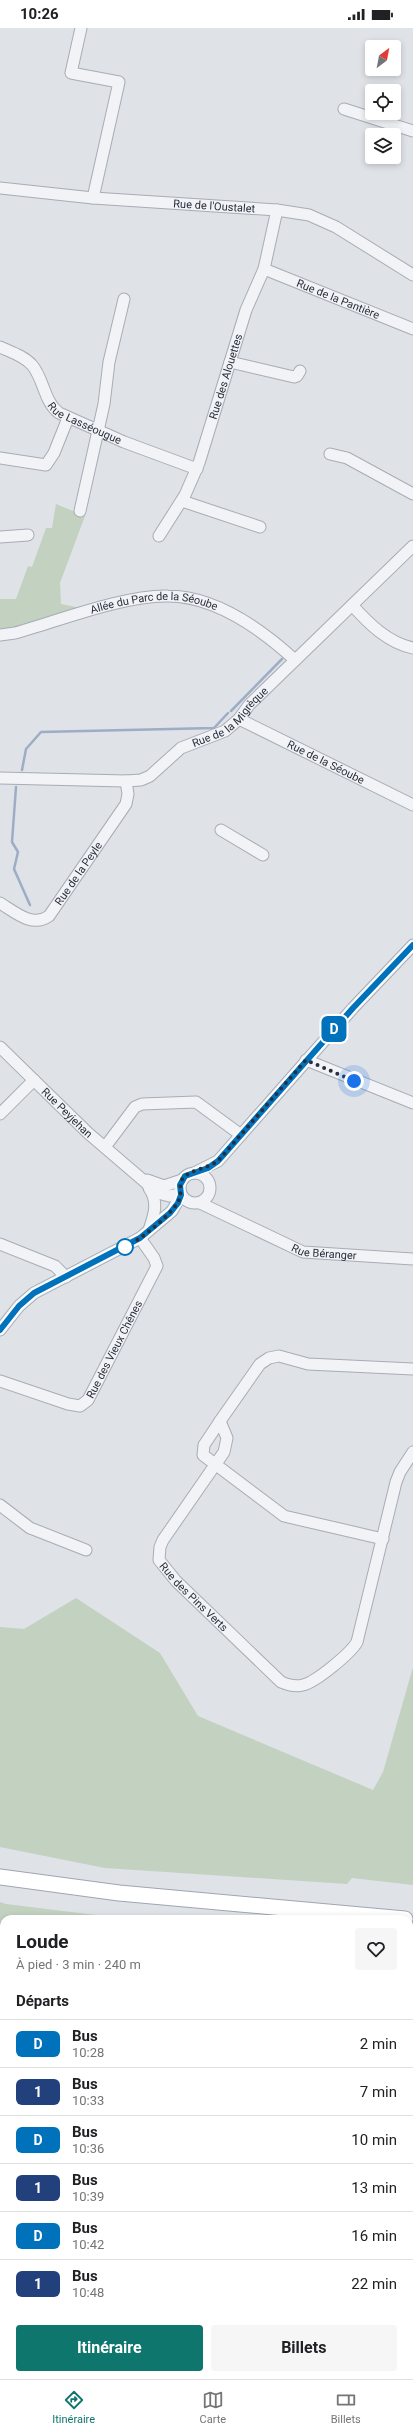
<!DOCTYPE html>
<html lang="fr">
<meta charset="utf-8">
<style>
:root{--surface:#fff;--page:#f6f6f6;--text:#202124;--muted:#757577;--line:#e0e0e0;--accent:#0f766e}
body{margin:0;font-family:Roboto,sans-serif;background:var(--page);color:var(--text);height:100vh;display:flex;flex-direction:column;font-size:15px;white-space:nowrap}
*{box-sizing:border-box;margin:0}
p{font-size:13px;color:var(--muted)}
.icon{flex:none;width:22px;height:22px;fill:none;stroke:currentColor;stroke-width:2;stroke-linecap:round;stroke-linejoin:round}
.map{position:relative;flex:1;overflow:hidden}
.side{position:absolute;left:0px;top:1887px;width:413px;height:464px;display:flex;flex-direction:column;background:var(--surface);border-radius:12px 12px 0 0;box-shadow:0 2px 6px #0003}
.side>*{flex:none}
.badge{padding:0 8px;border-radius:6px;font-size:14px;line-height:26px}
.needle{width:26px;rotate:32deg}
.controls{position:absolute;left:365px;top:12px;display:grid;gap:8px}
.controls a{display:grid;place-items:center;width:36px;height:36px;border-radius:4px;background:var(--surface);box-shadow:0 2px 6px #0003;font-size:20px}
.you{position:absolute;width:20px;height:20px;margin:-10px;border:3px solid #fff;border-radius:50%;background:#1a73e8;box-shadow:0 0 0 6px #1a73e833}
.map>.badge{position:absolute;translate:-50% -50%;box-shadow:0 0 0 2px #fff}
h2{padding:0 16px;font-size:15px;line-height:36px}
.round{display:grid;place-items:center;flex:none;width:42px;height:42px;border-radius:4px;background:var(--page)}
.head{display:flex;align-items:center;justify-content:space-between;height:68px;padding:0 16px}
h1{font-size:19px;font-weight:700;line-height:30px}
.action{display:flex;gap:8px;margin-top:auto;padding:8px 16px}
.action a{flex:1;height:46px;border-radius:4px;background:var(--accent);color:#fff;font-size:16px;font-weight:700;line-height:46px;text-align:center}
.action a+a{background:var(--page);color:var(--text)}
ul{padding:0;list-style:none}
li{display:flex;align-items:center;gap:12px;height:48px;padding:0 16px;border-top:1px solid var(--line)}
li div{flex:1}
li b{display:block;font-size:15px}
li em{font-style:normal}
li .badge{min-width:44px;font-weight:700;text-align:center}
.status{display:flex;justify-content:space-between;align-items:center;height:28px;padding:0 20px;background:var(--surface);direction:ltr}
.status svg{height:11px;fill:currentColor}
.menu{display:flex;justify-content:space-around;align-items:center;height:56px;border-top:1px solid var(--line);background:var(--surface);font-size:11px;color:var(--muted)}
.menu a{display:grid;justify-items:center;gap:2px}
.menu .selected{color:var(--accent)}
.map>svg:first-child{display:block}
.green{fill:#c3d1c0}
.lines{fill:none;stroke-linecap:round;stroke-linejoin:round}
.stream{stroke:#9cadc5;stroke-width:2.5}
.minor-casing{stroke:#a8acb4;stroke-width:13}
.major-casing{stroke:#9fa5b2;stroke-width:17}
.minor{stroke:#f1f3f6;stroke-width:11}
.major{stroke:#fff;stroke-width:15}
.line-casing{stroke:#fff;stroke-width:9}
.line{stroke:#0072bc;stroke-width:6}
.walk{stroke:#292f3d;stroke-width:4;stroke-dasharray:0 7.2}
.stop-dot{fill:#fff;stroke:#0072bc;stroke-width:2}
.labels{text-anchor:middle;stroke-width:3;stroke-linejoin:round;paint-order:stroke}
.street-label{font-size:11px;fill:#292f3d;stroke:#eef0f5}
</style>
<div class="status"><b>10:26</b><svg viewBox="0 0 49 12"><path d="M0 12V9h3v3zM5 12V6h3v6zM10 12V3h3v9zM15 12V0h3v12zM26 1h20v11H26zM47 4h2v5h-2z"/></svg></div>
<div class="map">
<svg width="413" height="2351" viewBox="0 0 413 2351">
<rect width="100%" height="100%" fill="#dfe2e7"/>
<path class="green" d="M56 476 85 488 60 555 61 576 76 579 77 582 17 599 0 601V571H16L28 538 32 539 46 500H52Z
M76 1570 160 1625 198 1688 373 1762 383 1744 413 1639V1857L352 1850 347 1856 105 1840 0 1819V1599L24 1601Z
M0 1874 6 1876 128 1891H4V1960H0Z
M409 1920 413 1921V1980H409Z
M0 2254 4 2255V2347H49L31 2351H0Z
M59 2347H296L306 2351H72Z"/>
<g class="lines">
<path class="stream" d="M231 683 282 631
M22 742 26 721 41 704 214 700 228 685
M16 759 12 814 18 824 14 841 30 877"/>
<g class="minor-casing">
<g id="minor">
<path d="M81 0 71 45 119 54 93 170"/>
<path d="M344 81 413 103"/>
<path id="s1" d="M0 160 93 170 277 182 309 187 336 199 413 247"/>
<path id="s2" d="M264 241 413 301"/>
<path id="s3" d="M0 319C11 324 24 328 32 337 44 351 44 374 59 385L124 414 197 441"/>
<path d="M230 334 294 349 297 348 300 343"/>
<path d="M330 426 347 430 413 466"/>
<path d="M0 430 46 437 54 425 68 390"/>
<path d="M182 473 260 499"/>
<path d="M80 483 104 376 109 334 124 271"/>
<path id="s4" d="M159 508 185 467 199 435 246 282 264 241 277 182"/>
<path d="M0 509 28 507"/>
<path d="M352 577C368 595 388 615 413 620"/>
<path id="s5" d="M0 607 15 605C58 593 124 567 168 568 216 568 261 601 295 632"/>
<path id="s6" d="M239 691 413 777"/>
<path id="s7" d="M0 750 126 753 141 752 150 748 181 720 225 703 239 691 249 677 413 518"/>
<path d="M221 802 263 827"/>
<path id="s8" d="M0 875C15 884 32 900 49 888L126 776 128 766 126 753"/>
<path id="s9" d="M0 1019 88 1105 158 1165 169 1168 181 1166"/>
<path d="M306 1032 413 1075"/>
<path d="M0 1086 34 1052"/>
<path d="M105 1119 135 1079 142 1076 196 1074 241 1107"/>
<circle cx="195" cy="1160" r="15"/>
<path d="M194 1145 218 1133 353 980 413 917"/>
<path d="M147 1152 164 1158 182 1152"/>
<path id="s10" d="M200 1175 303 1224 413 1231"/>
<path d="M149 1202C154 1187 159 1174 149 1160"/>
<path d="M0 1216 55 1238 66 1249"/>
<path d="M0 1302 19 1278 34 1265 140 1210 172 1183 181 1167"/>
<path id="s11" d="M413 1341 308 1336 279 1328 269 1330 260 1336 220 1393 227 1410 224 1424 163 1512 160 1519 159 1532 176 1553 281 1654C288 1657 295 1659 303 1657 316 1654 351 1625 357 1614L396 1454 400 1444 413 1424"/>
<path id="s12" d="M0 1353 68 1376 80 1378 88 1372 157 1238 154 1230 140 1210"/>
<path d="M220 1393 204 1417 203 1427 284 1488 383 1511"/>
<path d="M0 1477 30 1500 86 1522"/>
<path d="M0 1996 4 1997"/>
<path d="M409 2030 413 2031"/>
<path d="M0 2046 4 2060"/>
<path d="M409 2151 413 2146"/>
<path d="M0 2155 4 2152"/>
<path d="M0 2190 4 2192"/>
<path d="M409 2239 413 2235"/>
<path d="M366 2351V2347"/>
</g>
</g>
<g class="major-casing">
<path id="major" d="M0 1849 119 1865 405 1891
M0 2248 4 2249
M0 2322H4
M171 2347 179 2351
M247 2347 250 2351"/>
</g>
<use href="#minor" class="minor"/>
<use href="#major" class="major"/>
</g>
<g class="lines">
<g class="line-casing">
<path id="line" d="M0 1302 19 1278 34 1265 140 1210 170 1185 178 1175 181 1167 180 1157 185 1148 208 1140 218 1133 353 980 413 917"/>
</g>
<use href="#line" class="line"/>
<path class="walk" d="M125 1219C136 1215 173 1186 179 1172 183 1164 177 1156 184 1149 191 1142 208 1140 218 1133L306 1032 354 1053"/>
</g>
<circle class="stop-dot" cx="125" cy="1219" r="8"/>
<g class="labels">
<g class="street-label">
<text dy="4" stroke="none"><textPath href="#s1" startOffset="215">Rue de l'Oustalet</textPath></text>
<text dy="4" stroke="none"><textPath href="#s2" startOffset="80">Rue de la Pantière</textPath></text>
<text dy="4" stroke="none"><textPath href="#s4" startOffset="174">Rue des Alouettes</textPath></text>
<text dy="4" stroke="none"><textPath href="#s3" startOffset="120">Rue Lasséougue</textPath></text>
<text dy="4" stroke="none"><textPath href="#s5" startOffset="159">Allée du Parc de la Séoube</textPath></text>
<text dy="4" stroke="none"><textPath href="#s7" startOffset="252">Rue de la Migrèque</textPath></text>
<text dy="4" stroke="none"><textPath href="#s6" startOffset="97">Rue de la Séoube</textPath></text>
<text dy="4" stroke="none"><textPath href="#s8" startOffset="106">Rue de la Peyle</textPath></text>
<text dy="4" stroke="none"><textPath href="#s9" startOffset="94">Rue Peyjehan</textPath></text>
<text dy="4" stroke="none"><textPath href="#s10" startOffset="135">Rue Béranger</textPath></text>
<text dy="4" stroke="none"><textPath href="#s12" startOffset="151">Rue des Vieux Chênes</textPath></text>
<text dy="4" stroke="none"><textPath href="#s11" startOffset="437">Rue des Pins Verts</textPath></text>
</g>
</g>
</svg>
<div class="controls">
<a><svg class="needle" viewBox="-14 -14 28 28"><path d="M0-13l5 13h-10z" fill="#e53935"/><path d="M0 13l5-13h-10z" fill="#757577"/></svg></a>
<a><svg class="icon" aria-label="locate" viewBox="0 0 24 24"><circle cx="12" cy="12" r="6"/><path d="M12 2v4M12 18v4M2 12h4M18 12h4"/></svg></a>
<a><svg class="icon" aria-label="layers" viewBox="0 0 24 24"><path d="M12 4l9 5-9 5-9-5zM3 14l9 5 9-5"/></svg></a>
</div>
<div class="you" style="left:354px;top:1053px"></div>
<b class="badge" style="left:334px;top:1001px;background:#0072bc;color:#fff">D</b>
<section class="side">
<div class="head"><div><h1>Loude</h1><p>À pied · 3 min · 240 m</p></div><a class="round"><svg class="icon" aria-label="heart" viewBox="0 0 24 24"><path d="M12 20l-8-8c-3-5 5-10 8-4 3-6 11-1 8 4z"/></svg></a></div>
<h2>Départs</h2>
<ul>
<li><span class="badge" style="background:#0072bc;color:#fff">D</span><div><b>Bus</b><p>10:28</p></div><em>2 min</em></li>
<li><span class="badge" style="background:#22407c;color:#fff">1</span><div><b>Bus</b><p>10:33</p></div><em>7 min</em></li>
<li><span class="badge" style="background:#0072bc;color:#fff">D</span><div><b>Bus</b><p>10:36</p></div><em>10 min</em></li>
<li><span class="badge" style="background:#22407c;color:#fff">1</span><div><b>Bus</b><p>10:39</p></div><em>13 min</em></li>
<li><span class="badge" style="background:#0072bc;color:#fff">D</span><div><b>Bus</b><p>10:42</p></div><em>16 min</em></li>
<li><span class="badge" style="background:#22407c;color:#fff">1</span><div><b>Bus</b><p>10:48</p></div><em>22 min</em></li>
</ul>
<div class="action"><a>Itinéraire</a><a>Billets</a></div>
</section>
</div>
<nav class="menu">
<a class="selected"><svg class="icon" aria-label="directions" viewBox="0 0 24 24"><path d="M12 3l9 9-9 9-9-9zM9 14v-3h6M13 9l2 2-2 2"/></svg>Itinéraire</a>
<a><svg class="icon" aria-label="map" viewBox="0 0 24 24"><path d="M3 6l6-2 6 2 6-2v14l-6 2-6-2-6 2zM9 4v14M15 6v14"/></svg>Carte</a>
<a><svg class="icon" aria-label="tickets" viewBox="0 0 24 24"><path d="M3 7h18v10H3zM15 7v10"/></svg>Billets</a>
</nav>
